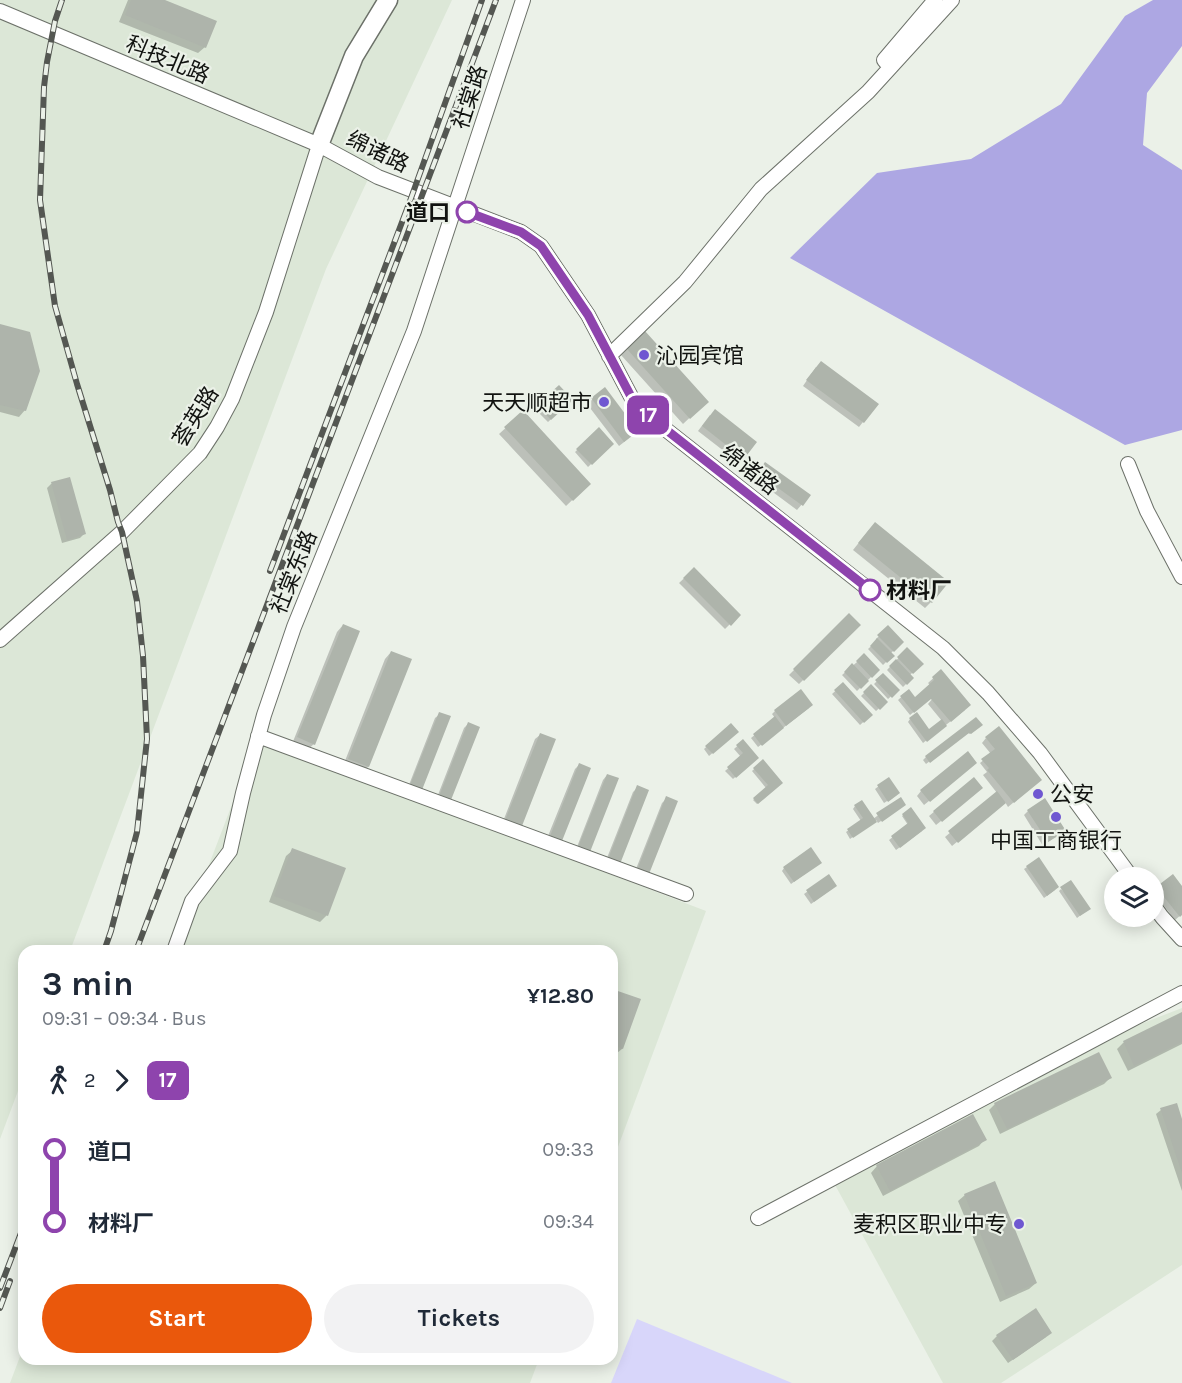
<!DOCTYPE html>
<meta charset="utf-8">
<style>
:root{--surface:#fff;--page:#f2f2f3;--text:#1f2937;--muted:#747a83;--accent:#ea580c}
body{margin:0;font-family:Karla,"Noto Sans SC",sans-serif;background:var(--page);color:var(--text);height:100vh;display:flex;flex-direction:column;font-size:22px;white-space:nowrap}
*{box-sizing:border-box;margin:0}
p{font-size:20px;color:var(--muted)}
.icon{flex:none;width:33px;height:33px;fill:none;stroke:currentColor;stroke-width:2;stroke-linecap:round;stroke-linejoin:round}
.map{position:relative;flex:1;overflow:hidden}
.panel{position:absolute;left:18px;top:945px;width:600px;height:420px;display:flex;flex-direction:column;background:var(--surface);border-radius:18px;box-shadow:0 3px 15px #0003}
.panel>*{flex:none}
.badge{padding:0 12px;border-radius:9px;font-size:21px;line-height:39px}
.fabs{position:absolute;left:1104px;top:867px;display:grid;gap:12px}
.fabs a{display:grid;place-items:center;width:60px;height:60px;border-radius:50%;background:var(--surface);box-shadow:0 3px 15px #0003;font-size:30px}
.map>.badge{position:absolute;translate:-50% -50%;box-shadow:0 0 0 3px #fff}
.legs{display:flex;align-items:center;gap:9px;height:66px;padding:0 24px;font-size:20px}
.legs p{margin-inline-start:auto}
.headline{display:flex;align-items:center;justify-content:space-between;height:102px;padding:0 24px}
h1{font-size:33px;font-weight:700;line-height:45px}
.button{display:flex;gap:12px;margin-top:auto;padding:12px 24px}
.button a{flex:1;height:69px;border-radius:36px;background:var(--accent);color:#fff;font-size:24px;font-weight:700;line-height:69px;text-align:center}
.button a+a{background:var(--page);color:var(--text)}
ul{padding:0 24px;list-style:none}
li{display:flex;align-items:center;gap:21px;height:72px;font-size:22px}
li i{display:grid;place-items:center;width:9px;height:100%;margin:0 8px;background:currentColor}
li i::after{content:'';width:15px;height:15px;margin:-8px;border:4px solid;border-radius:50%;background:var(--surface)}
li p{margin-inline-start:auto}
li:first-child i{background:linear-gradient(#0000 50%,currentColor 0)}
li:last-child i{background:linear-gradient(currentColor 50%,#0000 0)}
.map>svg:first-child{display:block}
.built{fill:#dce7d7}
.green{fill:#d8d6fa}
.forest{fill:#ada7e3}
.shadow{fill:#0003}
.building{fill:#aeb4ab}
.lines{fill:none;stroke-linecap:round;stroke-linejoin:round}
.minor-casing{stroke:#6c7169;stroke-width:16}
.major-casing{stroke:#6c7169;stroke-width:21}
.minor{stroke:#fff;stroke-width:14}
.major{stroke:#fff;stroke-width:18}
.rail-casing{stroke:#545752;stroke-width:6}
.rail{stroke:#ebf1e8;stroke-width:4;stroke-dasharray:11;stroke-linecap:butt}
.line-1-casing{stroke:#fff;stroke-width:14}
.line-1{stroke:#8e44ad;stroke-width:9}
.stop-1-dot{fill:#fff;stroke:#8e44ad;stroke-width:3}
.poi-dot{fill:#6f57d1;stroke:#ebf1e8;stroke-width:2}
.labels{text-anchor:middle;stroke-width:4.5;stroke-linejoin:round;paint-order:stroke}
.street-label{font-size:22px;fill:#111310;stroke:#ebf1e8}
.stop-label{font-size:22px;font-weight:bold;fill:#111310;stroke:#ebf1e8;text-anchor:end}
.poi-label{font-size:22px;fill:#111310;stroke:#ebf1e8;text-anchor:start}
</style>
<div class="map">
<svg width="1182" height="1383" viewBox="0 0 1182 1383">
<rect width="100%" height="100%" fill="#ebf1e8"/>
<path class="built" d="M0 0H452L326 269 70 951H24V1075L0 1139Z
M257 739 706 911 612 1163V951H176Z
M1182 1008V1265L1001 1383H943L834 1183 1107 1037Z
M24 1346V1359H539L530 1383H10Z"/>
<path class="green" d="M637 1319 792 1383H611Z"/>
<path class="forest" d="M1153 0H1182V46L1147 93 1143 145 1182 170V430L1125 445 790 258 877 173 971 159 1061 104 1125 16Z"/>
<path class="shadow" d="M128 0H161L205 47 198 53 119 22Z
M0 325 25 410 19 417 0 412Z
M627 349 700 408 683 424 621 355Z
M816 367 863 422 859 427 803 386Z
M559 387 571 400 548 422 535 409Z
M605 389 632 436 619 446 587 404Z
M523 412 589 484 566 506 499 434Z
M710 415 743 458 738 462 698 431Z
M599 429 612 444 588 467 575 452Z
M761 468 809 496 797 510 754 478Z
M69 478 84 534 80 538 62 543 47 488 51 484Z
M869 530 931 602 925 608 853 550Z
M694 569 739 615 725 629 679 583Z
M849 615 859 625 799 684 789 675Z
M343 625 314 744 307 750 292 744 337 632Z
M888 627 902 642 890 654 892 656 883 665 868 649 877 641 876 639Z
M907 649 921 664 910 675 912 678 903 687 887 670Z
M391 652 368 767 362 773 343 766 385 659Z
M864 656 878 670 857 691 842 675Z
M941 671 965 710 923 743 908 722 910 719 928 731 942 721 928 704 933 698 932 697 910 715 898 700 908 691 915 699 931 686 928 683Z
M883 675 898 690 888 699 874 684Z
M843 684 871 715 860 725 832 694Z
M871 686 886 702 876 711 861 696Z
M801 691 809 708 758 747 751 738 775 718 772 714 775 711Z
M440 714 421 789 407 790 435 718Z
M976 719 981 725 969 734 968 732 926 764 923 760 926 757Z
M468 724 450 800 445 804 436 800 464 728Z
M731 725 737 732 709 756 704 749Z
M540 735 520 825 516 830 502 824 535 739Z
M986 738 1036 784 1008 807 1005 802 952 846 945 837 997 793 983 775 987 772 980 763 991 754 982 743Z
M743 741 757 758 733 779 725 771 741 757 734 749Z
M763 761 781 783 757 804 753 800 766 788 752 771Z
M579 765 560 840 556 845 546 841 575 769Z
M971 767 924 805 917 796 921 791Z
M607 775 589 851 575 852 603 780Z
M888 779 895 796 884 803 875 789Z
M973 779 976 793 936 825 929 816Z
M638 787 614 867 605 863 633 792Z
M667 798 648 874H634L662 803Z
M900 799 902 807 878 823 876 820 850 839 846 832 861 821 853 809 855 806 873 819Z
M910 809 922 831 896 850 889 840 908 825 902 816Z
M1028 811 1064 830 1043 846 1024 815Z
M293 850 327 915 320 922 269 902 286 856Z
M817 865 791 884 782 871 784 868Z
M1027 867 1055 890 1044 898 1024 869Z
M829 876 833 888 811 904 804 894Z
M1157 888 1182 889V914L1175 920 1154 893Z
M1061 889 1086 911 1077 918 1059 891Z
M612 990 639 1000 622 1049 617 1053 612 1051V1052Z
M1182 1014V1044L1128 1071 1117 1049 1123 1043Z
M1110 1078 1104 1084 1000 1134 989 1110 995 1104Z
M1161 1110 1182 1123V1191L1156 1114Z
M985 1139 979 1146 883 1196 871 1173 877 1166Z
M965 1195 1036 1283 1029 1289 1000 1302 958 1201Z
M997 1336 1046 1337 1008 1363 992 1341Z"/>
<path class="building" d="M131 0H165L217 21 206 48 125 15Z
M0 324 30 332 40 371 26 411 0 405Z
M645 331 709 402 690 419 626 348Z
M821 361 879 404 864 423 806 380Z
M559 385 573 400 551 420 537 405Z
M605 387 638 431 624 442 591 398Z
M715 409 757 442 744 459 702 426Z
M523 410 591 484 573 501 504 427Z
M599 427 614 444 592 465 576 449Z
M765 462 811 495 803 506 757 473Z
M70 477 86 534 67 540 51 482Z
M875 522 949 582 932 603 858 543Z
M694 567 741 615 731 626 683 578Z
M849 613 861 625 804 681 793 669Z
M343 624 360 631 315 745 297 737Z
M888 625 904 642 894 652 877 635Z
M877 638 895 656 887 663 870 646Z
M907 647 924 664 913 674 897 657Z
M391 651 412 659 369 767 348 759Z
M864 653 880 670 872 678 856 661Z
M896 659 914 678 907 685 889 666Z
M852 663 869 681 861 689 844 672Z
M941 669 971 705 951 722 931 699 914 713 900 696 909 689 915 697 934 680 932 677Z
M883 673 900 690 892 698 875 680Z
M843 682 873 715 864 723 834 690Z
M871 684 888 702 880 710 863 692Z
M801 689 813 705 786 726 774 710Z
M439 712 451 716 422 790 410 785Z
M917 712 929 729 942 719 947 726 927 742 909 718Z
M775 716 784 728 762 746 753 734Z
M976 717 983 725 971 734 969 733 930 763 925 756Z
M468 722 480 727 451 800 439 796Z
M731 723 739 732 713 754 705 746Z
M999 726 1042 780 1014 803 987 770 989 768 981 759 995 749 985 737Z
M540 733 556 739 522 826 505 820Z
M743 739 759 758 736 778 727 767 743 753 736 745Z
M968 751 977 763 930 802 920 790Z
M763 759 783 783 758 804 753 798 768 785 753 768Z
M579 763 591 768 562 841 550 836Z
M607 774 619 778 590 852 578 847Z
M889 777 900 793 888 802 877 785Z
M974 777 983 788 942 822 933 811Z
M637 785 649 790 620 864 608 859Z
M997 791 1006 803 958 843 948 831Z
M666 796 678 801 649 874 637 870Z
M901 797 906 805 882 822 876 813Z
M1045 798 1066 831 1048 842 1027 810Z
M862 800 877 822 853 838 847 829 863 818 854 805Z
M911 807 926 828 900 848 891 836 908 823 902 814Z
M811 847 822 863 794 882 783 867Z
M292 848 346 868 328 916 274 896Z
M1039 857 1059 887 1047 896 1026 866Z
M829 874 837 886 814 902 806 890Z
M1173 874 1182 886V915L1180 917 1156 887Z
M1071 880 1091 909 1080 916 1060 887Z
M612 989 641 999 623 1049 612 1045Z
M1182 1012V1042L1134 1066 1123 1041Z
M1099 1052 1112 1078 1007 1129 994 1103Z
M1177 1103 1182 1119V1173L1160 1108Z
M973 1114 987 1140 890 1191 876 1165Z
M995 1181 1037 1283 1006 1296 964 1194Z
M1036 1308 1052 1333 1013 1360 996 1335Z"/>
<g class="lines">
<g class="minor-casing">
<path id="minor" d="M0 11 319 145 378 177 521 232 541 246 588 315 636 406 943 648 988 693 1040 753 1132 878
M890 67 884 60 935 0
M609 356 685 282 761 189 868 92 952 0
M1128 464 1147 511 1182 577
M0 640 122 532 200 453 217 427 232 399 266 312 319 145
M258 736 686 894
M1154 906 1162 917 1182 939
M174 951 192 901 230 851 243 793 264 715 294 627 414 331 523 0
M758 1218 1182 993"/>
</g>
<g class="major-casing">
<path id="major" d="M319 145 354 56 388 0"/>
</g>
<use href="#minor" class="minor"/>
<use href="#major" class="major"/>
<g class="rail-casing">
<path id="rail" d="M62 0 55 21 47 62 44 87 40 200 55 306 77 384 110 490 118 522 122 532 137 601 143 656 147 739 137 832 111 931 104 951
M270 571 410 201 482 0
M136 951 496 0
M0 1288 24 1225
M0 1308 10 1281"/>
</g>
<use href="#rail" class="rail"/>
</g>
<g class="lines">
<g class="line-1-casing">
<path id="line-1" d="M467 212 521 232 541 246 588 315 636 406 870 590"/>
</g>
<use href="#line-1" class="line-1"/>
</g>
<g class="stop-1-dot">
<circle cx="467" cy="212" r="10"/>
<circle cx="870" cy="590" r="10"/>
</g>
<g class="poi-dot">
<circle cx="644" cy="355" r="6"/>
<circle cx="604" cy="402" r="6"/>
<circle cx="1038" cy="794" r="6"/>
<circle cx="1056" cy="817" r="6"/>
<circle cx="1019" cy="1224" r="6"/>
</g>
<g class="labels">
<g class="street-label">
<text transform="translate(168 59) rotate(23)" y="8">科技北路</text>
<text transform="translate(469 97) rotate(-72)" y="8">社棠路</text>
<text transform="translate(378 151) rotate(26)" y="8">绵诸路</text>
<text transform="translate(195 416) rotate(-58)" y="8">荟英路</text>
<text transform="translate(750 469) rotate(38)" y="8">绵诸路</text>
<text transform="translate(293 572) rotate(-68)" y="8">社棠东路</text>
</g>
<g class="stop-label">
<text x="450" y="220">道口</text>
<text x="886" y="598" text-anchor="start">材料厂</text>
</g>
<g class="poi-label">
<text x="656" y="363">沁园宾馆</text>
<text x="592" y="410" text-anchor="end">天天顺超市</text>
<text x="1050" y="802">公安</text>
<text x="1056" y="848" text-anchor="middle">中国工商银行</text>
<text x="1007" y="1232" text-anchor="end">麦积区职业中专</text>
</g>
</g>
</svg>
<div class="fabs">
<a><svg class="icon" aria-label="layers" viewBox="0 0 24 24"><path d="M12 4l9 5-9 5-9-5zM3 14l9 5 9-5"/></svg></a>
</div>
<b class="badge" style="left:648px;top:415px;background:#8e44ad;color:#fff">17</b>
<section class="panel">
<div class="headline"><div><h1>3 min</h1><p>09:31 – 09:34 · Bus</p></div><b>¥12.80</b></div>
<div class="legs"><svg class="icon" aria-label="walk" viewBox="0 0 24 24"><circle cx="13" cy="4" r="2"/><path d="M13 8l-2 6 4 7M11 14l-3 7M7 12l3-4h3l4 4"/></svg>2<svg class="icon" aria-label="forward" viewBox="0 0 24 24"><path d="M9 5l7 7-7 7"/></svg><b class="badge" style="background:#8e44ad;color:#fff">17</b></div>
<ul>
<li><i style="color:#8e44ad"></i><b>道口</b><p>09:33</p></li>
<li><i style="color:#8e44ad"></i><b>材料厂</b><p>09:34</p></li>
</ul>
<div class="button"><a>Start</a><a>Tickets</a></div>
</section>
</div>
